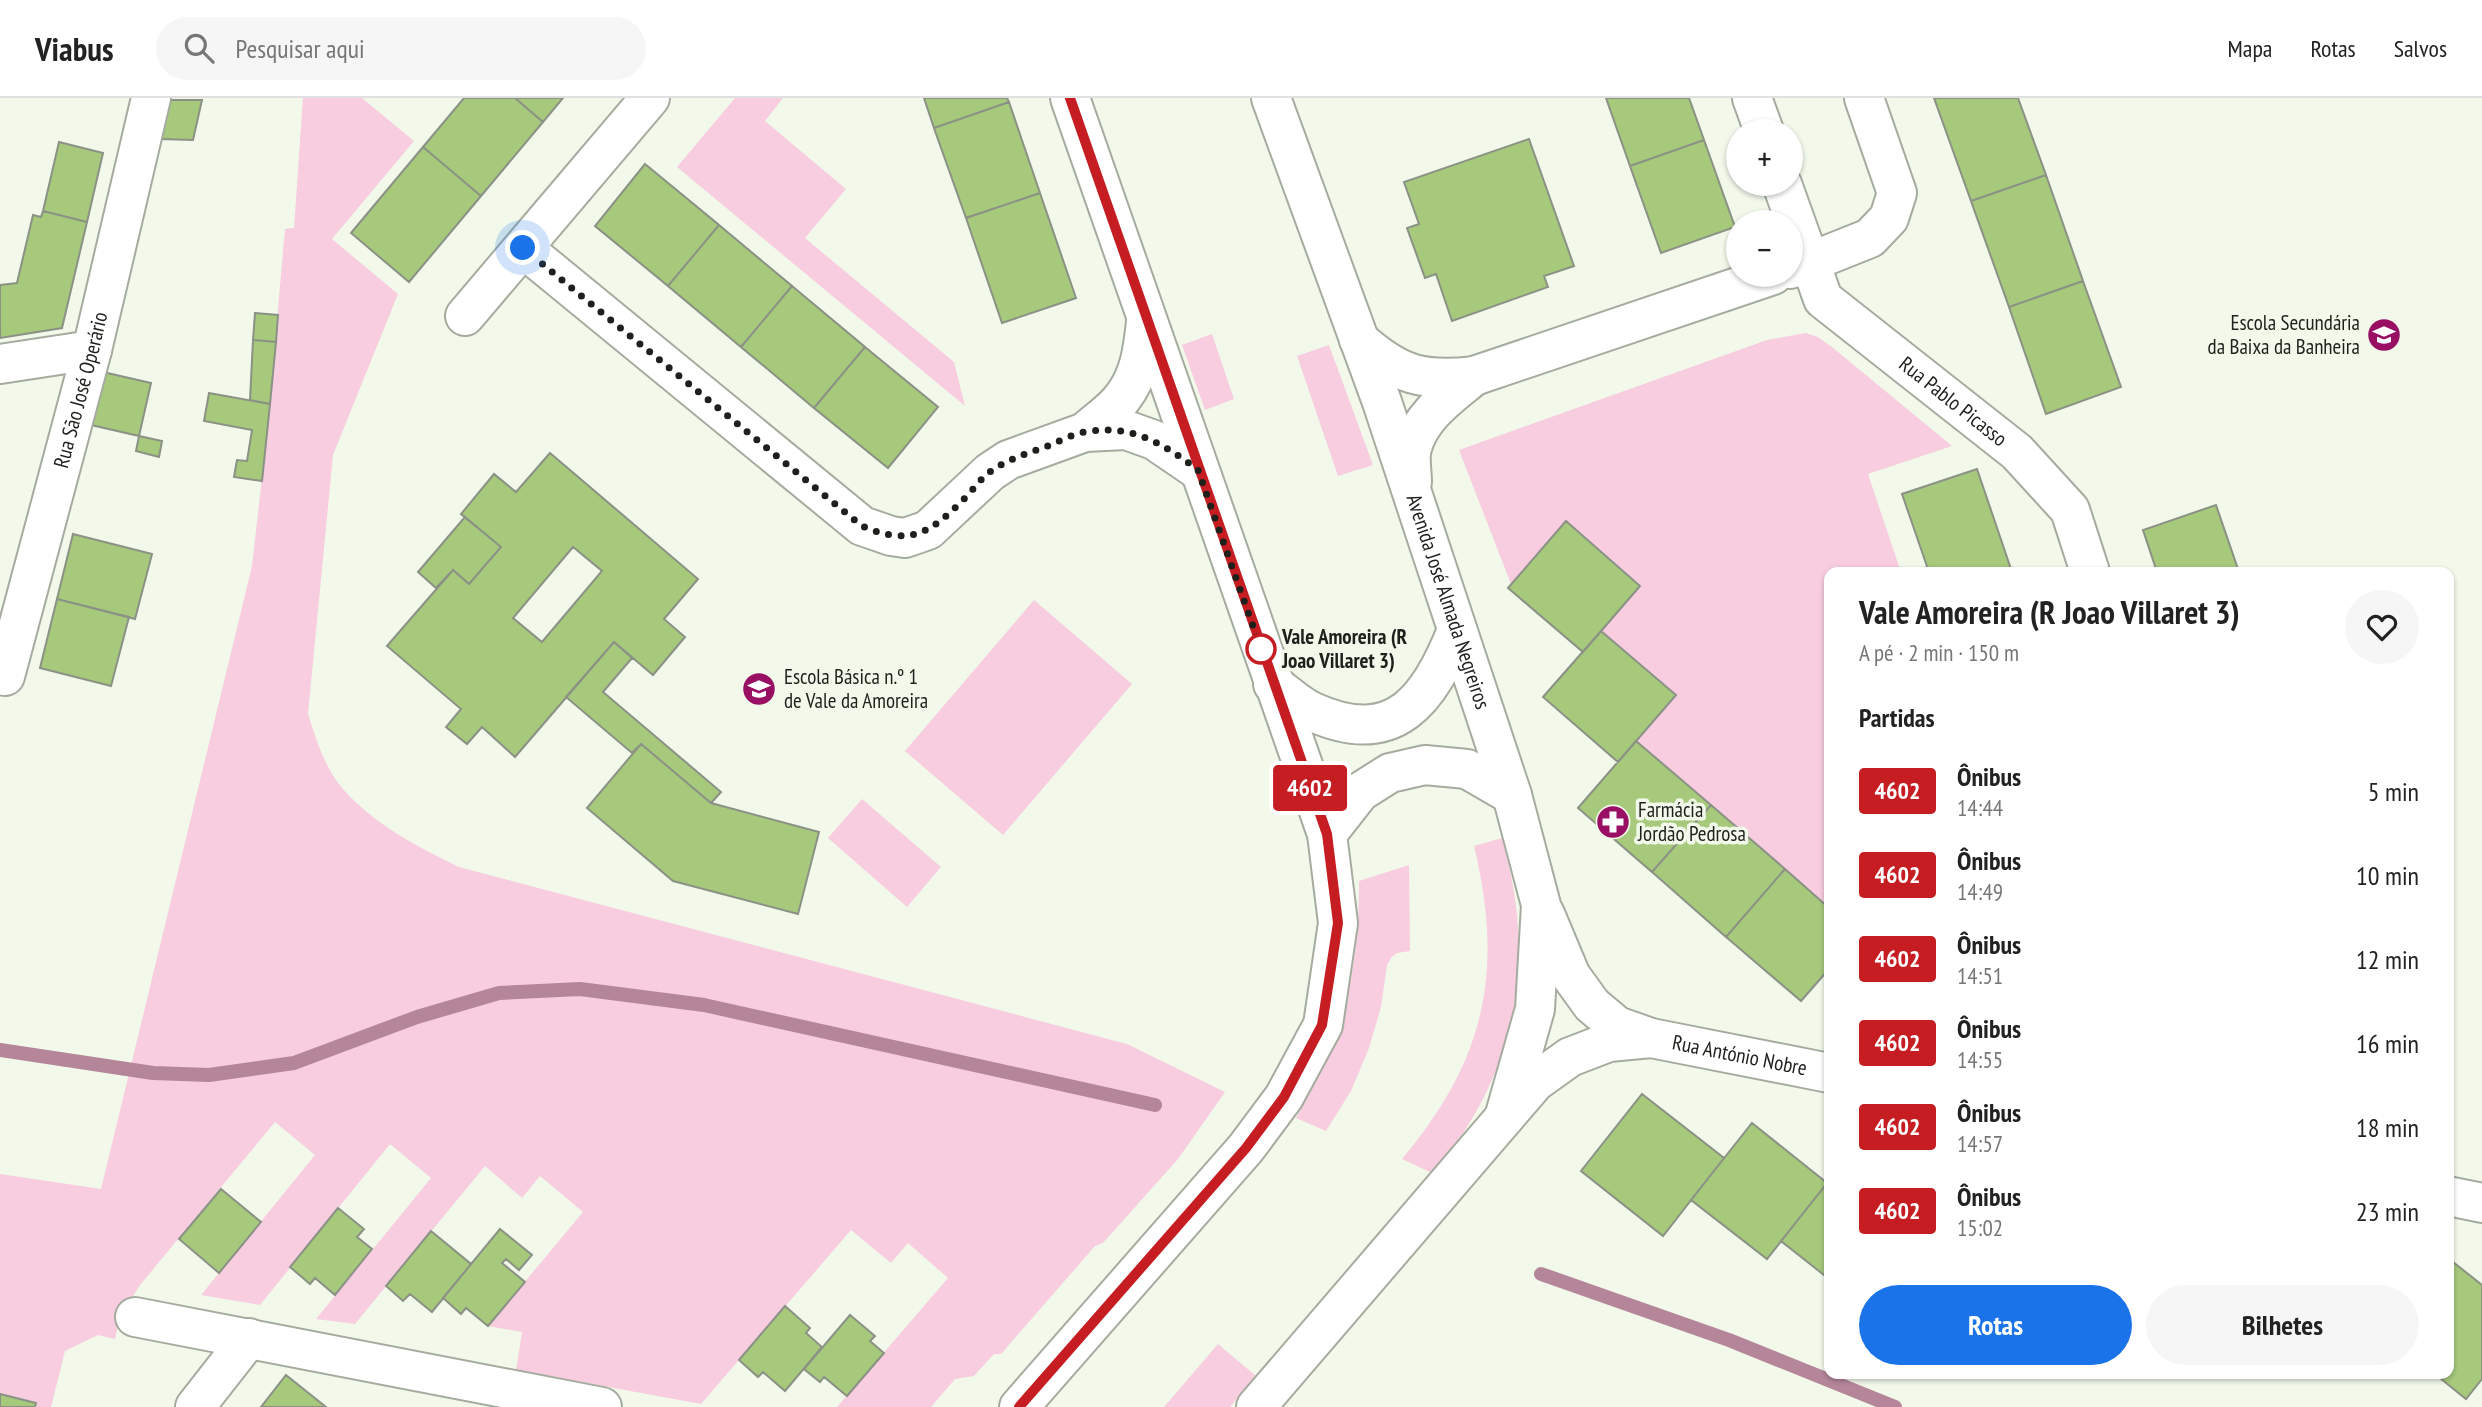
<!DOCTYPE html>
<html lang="pt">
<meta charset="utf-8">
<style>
:root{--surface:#fff;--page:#f6f6f6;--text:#222;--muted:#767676;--line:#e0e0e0;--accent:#1a73e8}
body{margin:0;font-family:"PT Sans Narrow",sans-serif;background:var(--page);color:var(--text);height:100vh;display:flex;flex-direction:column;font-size:26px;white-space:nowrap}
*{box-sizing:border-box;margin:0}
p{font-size:23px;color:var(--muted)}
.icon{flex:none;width:38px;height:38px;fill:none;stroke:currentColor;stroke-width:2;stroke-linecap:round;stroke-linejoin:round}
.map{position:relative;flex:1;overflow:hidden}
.panel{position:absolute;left:1824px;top:469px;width:630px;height:812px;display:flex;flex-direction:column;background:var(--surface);border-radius:14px;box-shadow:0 2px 5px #0004}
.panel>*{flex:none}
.badge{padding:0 14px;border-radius:5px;font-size:24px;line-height:46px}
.tools{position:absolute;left:1726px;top:21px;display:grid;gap:14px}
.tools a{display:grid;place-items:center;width:77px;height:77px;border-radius:50%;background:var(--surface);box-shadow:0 2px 5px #0004;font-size:35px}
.you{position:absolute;width:35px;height:35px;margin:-18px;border:5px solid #fff;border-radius:50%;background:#1a73e8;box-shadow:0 0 0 10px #1a73e833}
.map>.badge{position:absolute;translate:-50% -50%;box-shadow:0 0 0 4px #fff}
h2{padding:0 35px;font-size:26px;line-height:63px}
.round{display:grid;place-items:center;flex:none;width:74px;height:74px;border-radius:37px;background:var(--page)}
.headline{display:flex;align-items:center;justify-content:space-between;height:119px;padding:0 35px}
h1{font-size:33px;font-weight:600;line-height:52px}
.cta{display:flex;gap:14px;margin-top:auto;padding:14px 35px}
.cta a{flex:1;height:80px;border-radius:42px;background:var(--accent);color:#fff;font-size:28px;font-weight:600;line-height:80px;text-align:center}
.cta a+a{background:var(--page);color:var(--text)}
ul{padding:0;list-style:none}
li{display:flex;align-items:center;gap:21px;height:84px;padding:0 35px}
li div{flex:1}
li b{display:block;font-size:26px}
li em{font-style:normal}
li .badge{min-width:77px;font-weight:700;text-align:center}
header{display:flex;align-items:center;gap:42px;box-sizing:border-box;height:98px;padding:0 35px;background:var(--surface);border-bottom:2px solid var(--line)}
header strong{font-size:33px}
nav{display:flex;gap:38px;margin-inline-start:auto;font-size:24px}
.search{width:490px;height:63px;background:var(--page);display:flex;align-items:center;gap:18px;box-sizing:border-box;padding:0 24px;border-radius:38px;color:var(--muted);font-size:26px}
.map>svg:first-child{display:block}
.green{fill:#f7cddf}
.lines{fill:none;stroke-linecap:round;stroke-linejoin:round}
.stream{stroke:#b5869a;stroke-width:14}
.building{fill:#a6c97c;stroke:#8b9285;stroke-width:2;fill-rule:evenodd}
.minor-casing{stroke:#a5ac9f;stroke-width:42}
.minor{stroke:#fff;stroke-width:38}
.line-casing{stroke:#fff;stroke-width:16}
.line{stroke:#c61d23;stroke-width:10}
.walk{stroke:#1d201b;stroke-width:7;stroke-dasharray:0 12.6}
.stop-dot{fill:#fff;stroke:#c61d23;stroke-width:3.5}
.labels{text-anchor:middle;stroke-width:7;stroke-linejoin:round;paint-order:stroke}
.poi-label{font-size:21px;fill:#1d201b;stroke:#f2f9eb;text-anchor:start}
.street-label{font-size:21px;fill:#1d201b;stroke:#f2f9eb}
.stop-label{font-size:21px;font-weight:bold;fill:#1d201b;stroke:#f2f9eb;text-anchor:start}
</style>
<header>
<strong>Viabus</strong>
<div class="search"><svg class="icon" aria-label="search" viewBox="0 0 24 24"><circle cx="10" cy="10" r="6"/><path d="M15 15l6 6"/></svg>Pesquisar aqui</div>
<nav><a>Mapa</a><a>Rotas</a><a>Salvos</a></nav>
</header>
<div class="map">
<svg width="2482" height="1309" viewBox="0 0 2482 1309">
<rect width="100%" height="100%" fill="#f2f9eb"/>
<path class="green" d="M303 0H362L414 43 332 141 398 196 333 357 308 616C316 641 325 670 342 690 375 727 416 748 459 769L1127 946 1225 994 1178 1061 1103 1145 1095 1148 1001 1256H994L974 1278 955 1281 931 1309H837L948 1180 908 1145 891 1165 851 1132 701 1306 516 1272 522 1234 488 1228 583 1114 540 1078 522 1100 485 1068 355 1226 316 1221 431 1080 390 1046 260 1207 201 1197 315 1057 275 1024 140 1187 120 1219 115 1241 98 1237 65 1253 51 1309H35L0 1296V1076L101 1091 252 468 267 335 285 131 294 130Z
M735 0H783L765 23 846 91 805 140 954 264 965 308 677 69Z
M1806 235 1818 239 1832 249 1952 348 1868 376 1901 474H1829V810L1636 643 1601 533 1639 487 1566 424 1511 486 1459 352 1767 242Z
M1212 236 1234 301 1205 312 1182 247Z
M1329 247 1373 367 1338 378 1297 258Z
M1034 502 1132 586 1003 737 905 653Z
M862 701 941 769 907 809 828 740Z
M1502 740C1532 847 1524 942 1462 1037 1453 1050 1442 1062 1432 1075L1402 1061C1486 961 1504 873 1474 748Z
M1409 767 1410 853 1397 855 1391 860 1387 867 1381 909 1369 950 1351 993 1326 1033 1296 1020C1343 937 1359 878 1359 783Z
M1218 1246 1256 1278 1230 1309H1164Z"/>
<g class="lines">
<path class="stream" d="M0 952 153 975 209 977 294 965 417 919 499 895 580 891 704 907 1155 1007
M1541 1176 1729 1242 1895 1309"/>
</g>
<path class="building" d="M464 0H515L543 24 481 98 423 49Z
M515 0H563L543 24Z
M924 0H1007L1009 4 934 30Z
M1606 0H1689L1704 42 1630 68Z
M1934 0H2018L2046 77 1971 103Z
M169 2H202L193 42 160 41Z
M1009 4 1040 95 966 120 934 30Z
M1529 41 1574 168 1544 178 1548 189 1452 223 1436 176 1425 180 1407 130 1419 126 1404 84Z
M1704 42 1735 129 1661 155 1630 68Z
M59 44 103 55 87 124 43 113Z
M423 49 481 98 409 184 351 135Z
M645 66 719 127 668 188 595 128Z
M2046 77 2083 183 2009 209 1971 103Z
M1040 95 1076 200 1002 225 966 120Z
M43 113 87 124 62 230 0 240V187L17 185 33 117 41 119Z
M719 127 792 188 741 249 668 188Z
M2083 183 2121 289 2046 316 2009 209Z
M792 188 865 249 814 310 741 249Z
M255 215 278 217 276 244 253 242Z
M253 242 276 244 270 306 250 302Z
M865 249 938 309 888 370 814 310Z
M103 274 151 285 139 338 91 327Z
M209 295 270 306 262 383 234 379 237 362 247 363 252 332 204 323Z
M139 338 162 343 159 359 136 353Z
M550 355 698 481 664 521 685 539 653 577 614 544 515 659 482 629 467 646 446 629 461 611 387 548 453 472 469 486 501 449 461 416 494 376 516 394ZM573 449 602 473 542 544 513 520Z
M1977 371 2012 474H1929L1902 396Z
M2216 407 2239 474H2157L2143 432Z
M465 419 501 449 469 486 453 472 436 490 418 474Z
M1566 423 1640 488 1583 554 1508 490Z
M73 436 152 456 135 521 57 501Z
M57 501 129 519 111 588 40 570Z
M1601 533 1676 597 1618 664 1543 599Z
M614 544 632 560 603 594 721 694 711 705 641 646 632 655 566 599Z
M1636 643 1711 707 1652 774 1578 710Z
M641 646 711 705 819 734 798 816 673 783 587 710Z
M1711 707 1785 771 1726 839 1652 774Z
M1785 771 1829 810V871L1801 903 1726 839Z
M1642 996 1724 1060 1663 1138 1581 1073Z
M1752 1025 1827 1085 1767 1161 1691 1102Z
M1829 1083V1181L1781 1143Z
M221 1091 261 1124 219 1175 179 1141Z
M338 1110 364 1131 357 1139 372 1151 335 1197 315 1180 310 1186 290 1169Z
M500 1131 532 1157 519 1172 506 1161 502 1165 525 1184 488 1228 466 1210 461 1216 443 1200Z
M431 1133 471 1166 432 1214 410 1196 403 1203 386 1188Z
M2448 1160 2482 1187V1281L2466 1301 2435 1276H2448Z
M785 1208 810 1230 806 1235 822 1249 785 1293 763 1274 758 1279 739 1262Z
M850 1217 875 1238 870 1243 884 1255 847 1298 824 1279 820 1284 804 1271Z
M286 1277 326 1309H261Z
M0 1296 36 1305 35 1309H0Z"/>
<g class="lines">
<g class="minor-casing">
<g id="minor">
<path id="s1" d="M1271 0 1382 304 1512 697 1541 807 1535 911 1504 1020"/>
<path d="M1752 0 1764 33"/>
<path d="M1782 86 1810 164 1870 140 1889 120 1897 95 1864 0"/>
<path d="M523 150 862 428 891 438 905 440 928 432 990 374 1008 362 1085 334 1126 332 1154 342 1198 372"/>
<path id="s2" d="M1790 171 1810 164 1823 201 2017 354 2070 412 2090 474"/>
<path d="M465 218 650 0"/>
<path d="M1359 242C1398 277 1422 284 1474 278L1773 177"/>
<path d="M0 266 92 252"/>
<path d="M1085 334C1097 323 1114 312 1123 299 1140 277 1143 251 1146 224"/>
<path d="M1412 384C1412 373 1409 360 1412 350 1420 318 1450 298 1474 278"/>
<path id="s3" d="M0 577 5 578 92 252 151 0"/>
<path d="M1273 586C1286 595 1299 608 1313 614 1395 651 1430 601 1457 532"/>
<path d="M1327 736 1360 694 1390 675 1425 667 1467 671 1512 697"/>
<path id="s4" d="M1545 816 1571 878 1592 907 1617 928 1651 940 1829 975"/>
<path d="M2448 1098 2482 1105"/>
<path d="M135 1219 602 1309"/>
<path d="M195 1309 249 1240"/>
<path d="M1019 1309 1246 1050 1284 999 1323 927 1338 825 1327 736 1070 0"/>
<path d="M1256 1309 1535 984 1570 959 1609 944 1651 940"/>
</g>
</g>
<use href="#minor" class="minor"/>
</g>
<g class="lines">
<g class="line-casing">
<path id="line" d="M1019 1309 1246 1050 1284 999 1322 927 1338 825 1327 736 1070 0"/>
</g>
<use href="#line" class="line"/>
<path class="walk" d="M523 150 862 428C911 449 930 435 965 400 974 391 981 380 991 373 1008 361 1026 356 1045 349 1058 344 1072 336 1085 334 1130 325 1164 346 1198 372L1261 551"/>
</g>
<defs>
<g id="school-disc" transform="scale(1.75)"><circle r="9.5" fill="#980f63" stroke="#f2f9eb"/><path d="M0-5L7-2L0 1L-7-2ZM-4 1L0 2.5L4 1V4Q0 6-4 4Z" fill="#fff"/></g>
<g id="pharmacy-disc" transform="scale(1.75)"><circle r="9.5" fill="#980f63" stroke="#f2f9eb"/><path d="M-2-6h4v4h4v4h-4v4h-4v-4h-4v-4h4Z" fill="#fff"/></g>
</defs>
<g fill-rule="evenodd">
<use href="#school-disc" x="2384" y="237"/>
<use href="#school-disc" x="759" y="591"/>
<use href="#pharmacy-disc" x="1613" y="724"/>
</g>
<circle class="stop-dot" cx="1261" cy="551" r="14"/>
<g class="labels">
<g class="poi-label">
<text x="2360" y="232" text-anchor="end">Escola Secundária<tspan x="2360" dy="24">da Baixa da Banheira</tspan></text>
<text x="784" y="586">Escola Básica n.º 1<tspan x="784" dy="24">de Vale da Amoreira</tspan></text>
<text x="1638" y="719">Farmácia<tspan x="1638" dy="24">Jordão Pedrosa</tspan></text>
</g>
<g class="street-label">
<text dy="7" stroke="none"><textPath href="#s3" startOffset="301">Rua São José Operário</textPath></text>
<text dy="7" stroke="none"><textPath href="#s2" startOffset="226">Rua Pablo Picasso</textPath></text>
<text dy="7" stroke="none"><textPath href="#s1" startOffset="534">Avenida José Almada Negreiros</textPath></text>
<text dy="7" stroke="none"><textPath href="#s4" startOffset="262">Rua António Nobre</textPath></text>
</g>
<g class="stop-label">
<text x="1282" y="546">Vale Amoreira (R<tspan x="1282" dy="24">Joao Villaret 3)</tspan></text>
</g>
</g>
</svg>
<div class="tools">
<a>+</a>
<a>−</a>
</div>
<div class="you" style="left:523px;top:150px"></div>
<b class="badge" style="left:1310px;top:690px;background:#c61d23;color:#fff">4602</b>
<section class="panel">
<div class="headline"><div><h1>Vale Amoreira (R Joao Villaret 3)</h1><p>A pé · 2 min · 150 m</p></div><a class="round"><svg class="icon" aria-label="heart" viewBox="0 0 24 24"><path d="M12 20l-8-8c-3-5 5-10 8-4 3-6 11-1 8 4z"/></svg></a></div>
<h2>Partidas</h2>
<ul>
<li><span class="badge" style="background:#c61d23;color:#fff">4602</span><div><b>Ônibus</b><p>14:44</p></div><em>5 min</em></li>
<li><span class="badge" style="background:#c61d23;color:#fff">4602</span><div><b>Ônibus</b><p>14:49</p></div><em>10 min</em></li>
<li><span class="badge" style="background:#c61d23;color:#fff">4602</span><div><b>Ônibus</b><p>14:51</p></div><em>12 min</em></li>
<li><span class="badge" style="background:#c61d23;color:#fff">4602</span><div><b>Ônibus</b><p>14:55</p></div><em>16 min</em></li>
<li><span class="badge" style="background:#c61d23;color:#fff">4602</span><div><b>Ônibus</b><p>14:57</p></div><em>18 min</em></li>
<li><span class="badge" style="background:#c61d23;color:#fff">4602</span><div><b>Ônibus</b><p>15:02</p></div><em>23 min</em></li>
</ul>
<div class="cta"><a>Rotas</a><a>Bilhetes</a></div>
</section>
</div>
